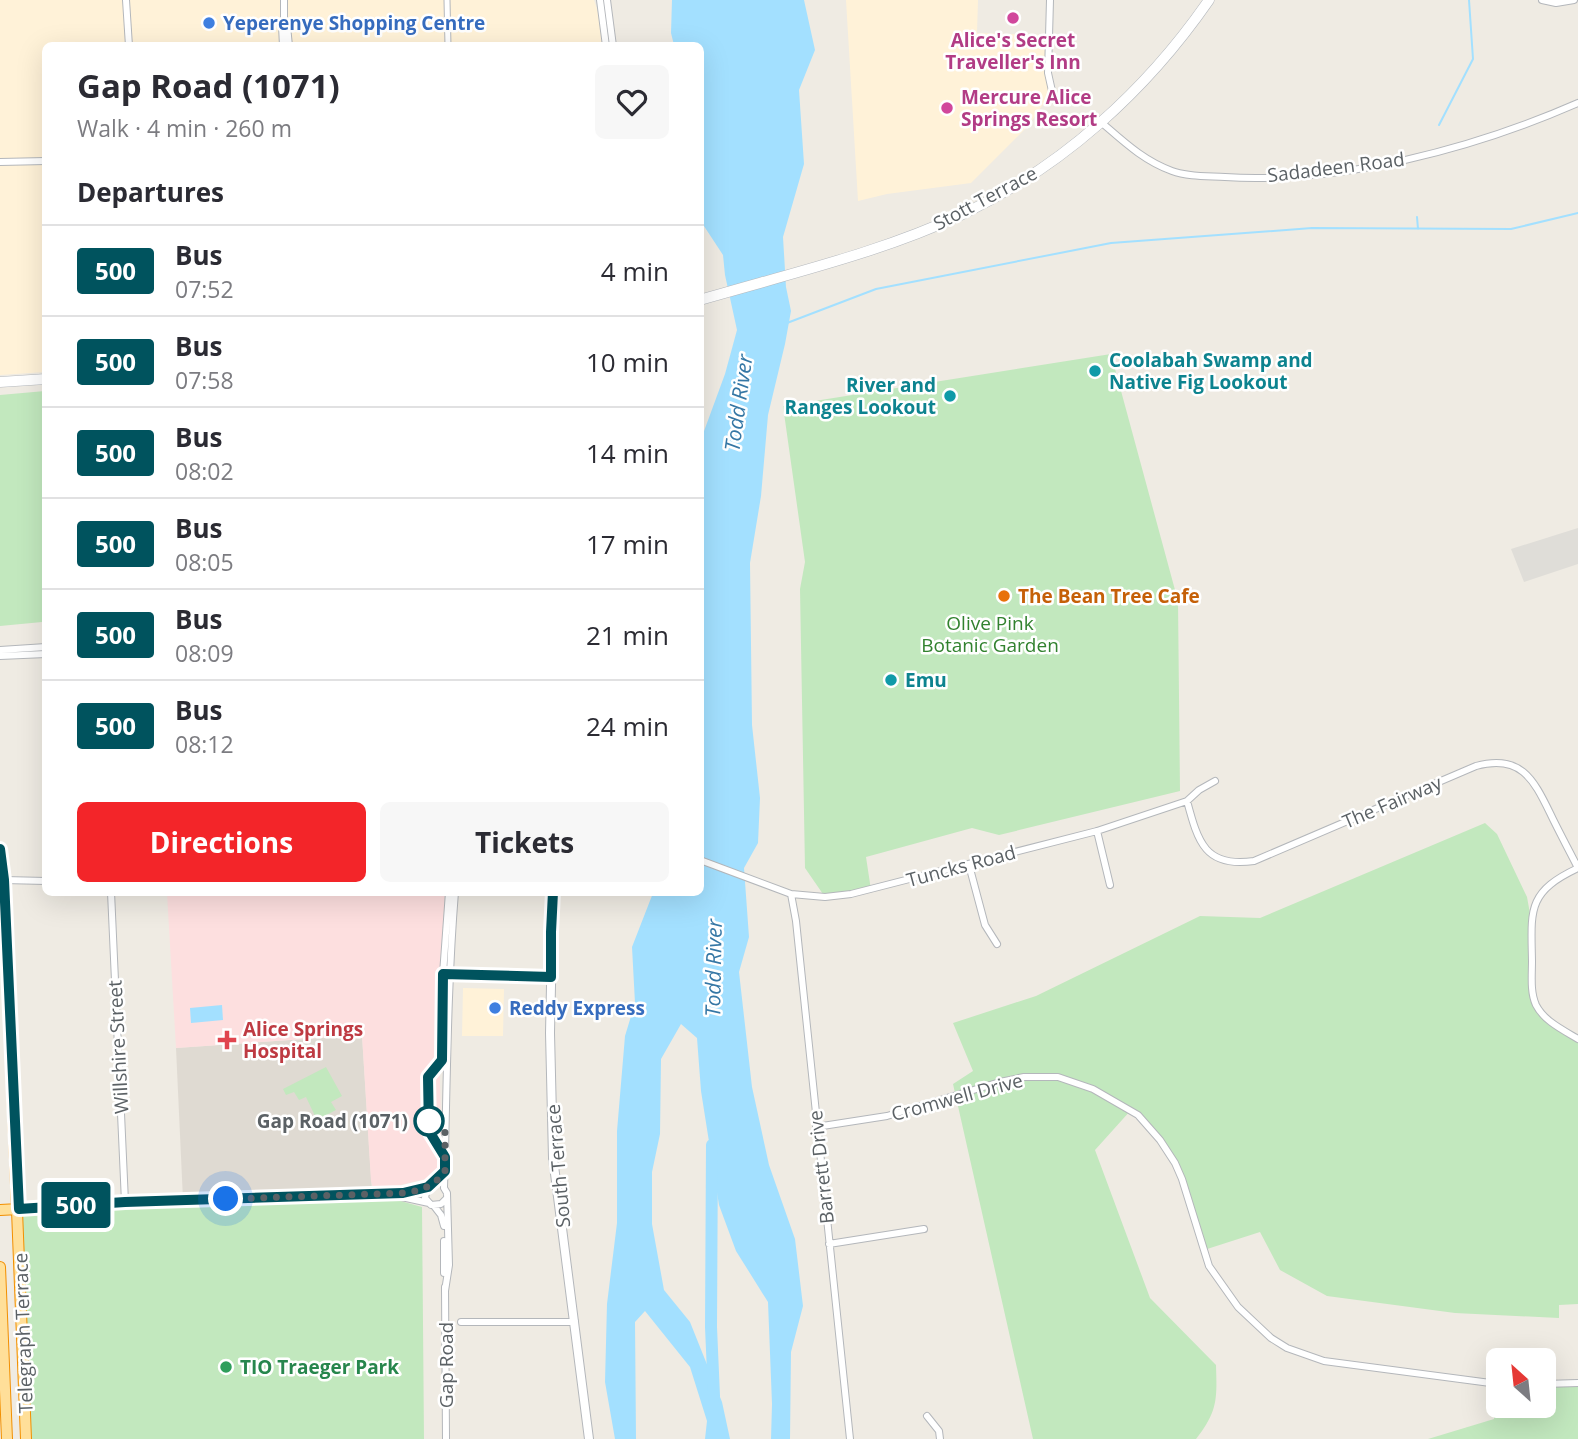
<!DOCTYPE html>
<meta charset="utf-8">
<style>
:root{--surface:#fff;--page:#f7f7f7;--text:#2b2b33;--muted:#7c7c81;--line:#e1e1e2;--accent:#f32529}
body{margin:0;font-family:"Open Sans",sans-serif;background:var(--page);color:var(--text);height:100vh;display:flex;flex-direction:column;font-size:26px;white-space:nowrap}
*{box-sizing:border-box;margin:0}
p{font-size:23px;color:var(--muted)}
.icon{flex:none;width:38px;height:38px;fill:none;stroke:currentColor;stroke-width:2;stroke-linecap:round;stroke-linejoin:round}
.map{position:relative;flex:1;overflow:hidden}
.panel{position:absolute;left:42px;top:42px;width:662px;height:854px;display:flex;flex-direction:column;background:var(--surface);border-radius:10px;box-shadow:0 7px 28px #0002}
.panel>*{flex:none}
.badge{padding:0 14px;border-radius:5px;font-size:24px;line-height:46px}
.needle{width:46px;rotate:333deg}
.fabs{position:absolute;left:1486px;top:1348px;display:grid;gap:14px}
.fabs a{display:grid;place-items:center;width:70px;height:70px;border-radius:10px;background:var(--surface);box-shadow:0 7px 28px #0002;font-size:35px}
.you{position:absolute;width:35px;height:35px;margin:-18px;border:5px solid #fff;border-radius:50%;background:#1a73e8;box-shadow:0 0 0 10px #1a73e833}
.map>.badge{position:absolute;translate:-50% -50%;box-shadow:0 0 0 4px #fff}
h2{padding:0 35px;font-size:26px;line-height:63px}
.round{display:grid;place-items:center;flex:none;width:74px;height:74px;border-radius:10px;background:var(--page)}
.summary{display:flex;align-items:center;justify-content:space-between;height:119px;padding:0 35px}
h1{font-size:33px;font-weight:700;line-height:52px}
.cta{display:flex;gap:14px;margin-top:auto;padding:14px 35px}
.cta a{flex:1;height:80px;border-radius:10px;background:var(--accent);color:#fff;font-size:28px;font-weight:700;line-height:80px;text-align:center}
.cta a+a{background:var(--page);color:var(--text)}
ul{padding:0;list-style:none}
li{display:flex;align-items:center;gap:21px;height:91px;padding:0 35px;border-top:2px solid var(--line)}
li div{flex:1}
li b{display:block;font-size:26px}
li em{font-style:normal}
li .badge{min-width:77px;font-weight:700;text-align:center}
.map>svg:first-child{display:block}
.commercial{fill:#fff2d8}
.industrial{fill:#dfddd8}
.education{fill:#dfdad2}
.medical{fill:#fddfdf}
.green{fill:#c2e8be}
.water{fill:#a3e0ff}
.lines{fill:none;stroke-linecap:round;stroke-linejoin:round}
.stream{stroke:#a3e0ff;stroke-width:2}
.river{stroke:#a3e0ff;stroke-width:12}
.pedestrian-casing{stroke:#b4b7bb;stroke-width:7}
.minor-casing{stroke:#b4b7bb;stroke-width:8}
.tertiary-casing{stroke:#b4b7bb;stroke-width:10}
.secondary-casing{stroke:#b5b9be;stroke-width:11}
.trunk-casing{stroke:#f28f00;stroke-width:12}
.pedestrian{stroke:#fff;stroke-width:5}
.minor{stroke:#fff;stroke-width:6}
.tertiary{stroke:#fff;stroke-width:8}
.secondary{stroke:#fff;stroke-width:10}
.trunk{stroke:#ffdf99;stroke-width:10}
.line-casing{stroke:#fff;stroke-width:16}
.line{stroke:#00535e;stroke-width:10}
.walk{stroke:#5b6165;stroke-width:7;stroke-dasharray:0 12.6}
.hotel-dot{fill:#d1479c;stroke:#fff;stroke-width:2.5}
.shop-dot{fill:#3f7fe0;stroke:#fff;stroke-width:2.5}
.culture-dot{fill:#0f9aa8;stroke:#fff;stroke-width:2.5}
.food-dot{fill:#e8710a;stroke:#fff;stroke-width:2.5}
.health-dot{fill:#e0444e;stroke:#fff;stroke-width:2.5}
.stop-dot{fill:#fff;stroke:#00535e;stroke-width:3.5}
.leisure-dot{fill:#2e9e5b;stroke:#fff;stroke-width:2.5}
.labels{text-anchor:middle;stroke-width:5;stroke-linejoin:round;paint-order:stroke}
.shop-label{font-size:19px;font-weight:bold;fill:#366cbe;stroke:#fff;text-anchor:start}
.hotel-label{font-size:19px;font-weight:bold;fill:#b23c85;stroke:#fff}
.street-label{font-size:19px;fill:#5b6165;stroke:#fff}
.culture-label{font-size:19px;font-weight:bold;fill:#0d838f;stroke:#fff;text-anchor:start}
.food-label{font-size:19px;font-weight:bold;fill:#c56008;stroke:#fff;text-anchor:start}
.park-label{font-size:19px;fill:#32822f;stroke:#fff}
.health-label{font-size:19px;font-weight:bold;fill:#be3a42;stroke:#fff;text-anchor:start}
.stop-label{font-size:19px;font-weight:bold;fill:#5b6165;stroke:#fff;text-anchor:end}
.leisure-label{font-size:19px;font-weight:bold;fill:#27864d;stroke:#fff;text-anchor:start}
.water-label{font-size:21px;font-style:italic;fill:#3577a5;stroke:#fff}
</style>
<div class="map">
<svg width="1578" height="1439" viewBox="0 0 1578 1439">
<rect width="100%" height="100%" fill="#efebe3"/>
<path class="commercial" d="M0 0H594L600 18 602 45 46 46 45 372 0 375Z
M846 0H978L977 33 1048 35 1052 91 1029 125 971 183 887 194 858 201Z
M463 988 504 989 503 1036H462Z"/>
<path class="industrial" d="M1578 528V564L1524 582 1511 549Z"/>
<path class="education" d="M362 1035 372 1193 183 1200 176 1048Z"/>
<path class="medical" d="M167 893H445L440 965 439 1043 442 1165 430 1178 374 1191 371 1181 362 1035 176 1048Z"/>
<path class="green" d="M1111 354 1178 601 1180 791 999 835 972 828 866 857 871 890 825 897 805 868 800 589 805 562 783 406Z
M45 391 46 601 42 622 0 626V395Z
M1485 823 1497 834 1527 897 1531 919 1533 990 1543 1015 1578 1039V1304L1559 1305V1318L1455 1313 1327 1296 1280 1270 1260 1232 1204 1250 1175 1163 1160 1140 1131 1110 1095 1150 1150 1298 1216 1365C1217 1399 1218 1411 1196 1439H1033L953 1084 973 1071 953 1023 1036 996 1200 916 1260 918Z
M326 1067 342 1096 331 1102 336 1110 309 1124 307 1121 315 1116 306 1097 299 1100 294 1092 286 1095 283 1089Z
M372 1193 422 1207 424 1439H26L19 1209Z
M1578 1383V1439H1428L1494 1419 1496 1384H1498V1405H1544V1384Z"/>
<path class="water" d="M672 0H804L815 50 799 90 804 164 783 237 786 287 791 311 785 344 768 415 761 496 750 563 752 725 760 798 758 843 744 868 749 937 739 972 752 1087 769 1165 795 1239 803 1306 791 1352 790 1439H771L772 1404 768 1302 736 1251 719 1205 701 1091 697 1038 681 1024 661 1059 660 1134 652 1172V1224L664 1290 690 1322 722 1402 730 1439H705L707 1421 690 1367 645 1311 635 1322 636 1439H615L605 1382 607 1304 617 1223V1131L625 1036 635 1003 632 947 653 893 700 892V442L725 374 737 330 725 275 723 255 700 220V46L674 45 671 33Z
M222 1005 223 1020 191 1023 190 1008Z"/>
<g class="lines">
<path class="stream" d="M1439 125 1473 59 1469 0
M1417 217 1418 229
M787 323 876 289 1111 243 1312 228 1511 229 1578 213"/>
<path class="river" d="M712 1145 711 1327 714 1396"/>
<g class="pedestrian-casing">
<path id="pedestrian" d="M447 0 448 46"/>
</g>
<g class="minor-casing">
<path id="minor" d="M126 0 129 46
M600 0 606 46
M607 0 613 46
M1050 0 1048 73 1052 91
M1542 0 1556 3 1574 0
M284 23 287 26 289 46
M283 46 282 26 284 23V0
M1102 123C1124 142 1144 161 1172 171 1188 177 1208 176 1225 177 1341 184 1473 149 1578 103
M0 162 46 161
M0 650 46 647
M0 656 46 654
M1187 801C1198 842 1205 868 1254 861L1476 766C1520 754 1533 778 1550 813 1559 832 1569 850 1578 868
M1097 831 1110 885
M700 860 791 894 825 897 851 894 1097 831 1187 801 1199 790 1215 781
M969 865 985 925 997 944
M1578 868C1527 892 1531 910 1532 961 1532 975 1530 992 1536 1005 1544 1021 1563 1030 1578 1039
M4 880 46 881
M111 892 125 1202
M791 894 796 921 850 1439
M448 974 551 977
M442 1062 443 974 449 892
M816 1127 887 1116 1000 1082 1024 1077H1058L1093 1089 1138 1115 1160 1140 1175 1163 1182 1179 1209 1266 1238 1307 1271 1338 1287 1348 1324 1361 1498 1384
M427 1188 425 1198 431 1205 441 1204 445 1200
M397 1196 429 1203
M434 1206 441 1215 444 1226
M19 1209 125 1202 403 1193 428 1187 445 1171
M444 1241V1273
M829 1244 924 1229
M445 1287 446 1439
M445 1291 449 1265 447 1193 444 1188C447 1089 447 991 455 892
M461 1322H575
M1544 1384 1578 1383
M927 1416 939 1431 940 1439"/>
</g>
<g class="tertiary-casing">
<path id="tertiary" d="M553 892 550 1033 553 1158 589 1439"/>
</g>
<g class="secondary-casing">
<path id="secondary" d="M700 300C788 274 880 253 963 214 1063 166 1146 91 1209 0
M0 382 46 379"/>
</g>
<g class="trunk-casing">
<path id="trunk" d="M0 849 4 880 26 1439
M0 1210 19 1209
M0 1267 7 1439"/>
</g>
<use href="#pedestrian" class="pedestrian"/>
<use href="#minor" class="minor"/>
<use href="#tertiary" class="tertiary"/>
<use href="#secondary" class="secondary"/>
<use href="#trunk" class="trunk"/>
</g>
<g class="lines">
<g class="line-casing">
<path id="line" d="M0 849 4 880 19 1209 125 1202 403 1193 428 1187 445 1171V1157L429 1131 428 1077 442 1060 443 974 551 977V932L553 892"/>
</g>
<use href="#line" class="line"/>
<path class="walk" d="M226 1199 403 1193C421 1191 435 1186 445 1171V1131L429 1121"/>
</g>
<g class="hotel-dot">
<circle cx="1013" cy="18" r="7"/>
<circle cx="947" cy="108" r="7"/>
</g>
<g class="shop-dot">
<circle cx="209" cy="23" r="7"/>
<circle cx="495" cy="1008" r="7"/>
</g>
<g class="culture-dot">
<circle cx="1095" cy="371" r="7"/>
<circle cx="950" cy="396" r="7"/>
<circle cx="891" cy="680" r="7"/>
</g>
<circle class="food-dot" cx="1004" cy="596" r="7"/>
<path class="health-dot" d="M223.5 1029.5h7v7h7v7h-7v7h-7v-7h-7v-7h7z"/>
<circle class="stop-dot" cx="429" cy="1121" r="14"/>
<circle class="leisure-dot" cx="226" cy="1367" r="7"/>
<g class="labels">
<g class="shop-label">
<text x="223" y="30">Yeperenye Shopping Centre</text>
<text x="509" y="1015">Reddy Express</text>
</g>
<g class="hotel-label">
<text x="1013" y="47">Alice's Secret<tspan x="1013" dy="22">Traveller's Inn</tspan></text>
<text x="961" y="104" text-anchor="start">Mercure Alice<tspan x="961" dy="22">Springs Resort</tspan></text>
</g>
<g class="street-label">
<text transform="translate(1336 167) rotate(-7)" y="7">Sadadeen Road</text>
<text transform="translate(985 198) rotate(-28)" y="7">Stott Terrace</text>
<text transform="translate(1392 802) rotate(-23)" y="7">The Fairway</text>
<text transform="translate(961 866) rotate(-15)" y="7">Tuncks Road</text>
<text transform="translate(118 1047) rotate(-93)" y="7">Willshire Street</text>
<text transform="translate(957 1097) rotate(-15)" y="7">Cromwell Drive</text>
<text transform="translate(558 1166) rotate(-95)" y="7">South Terrace</text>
<text transform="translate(821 1167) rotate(-96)" y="7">Barrett Drive</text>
<text transform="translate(23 1333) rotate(-92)" y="7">Telegraph Terrace</text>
<text transform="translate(446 1365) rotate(-90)" y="7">Gap Road</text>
</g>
<g class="culture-label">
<text x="1109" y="367">Coolabah Swamp and<tspan x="1109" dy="22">Native Fig Lookout</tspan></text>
<text x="936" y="392" text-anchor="end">River and<tspan x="936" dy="22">Ranges Lookout</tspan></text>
<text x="905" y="687">Emu</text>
</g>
<g class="food-label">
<text x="1018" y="603">The Bean Tree Cafe</text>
</g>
<g class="park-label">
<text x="990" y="630">Olive Pink<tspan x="990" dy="22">Botanic Garden</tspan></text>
</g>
<g class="health-label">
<text x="243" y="1036">Alice Springs<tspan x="243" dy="22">Hospital</tspan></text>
</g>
<g class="stop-label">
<text x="408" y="1128">Gap Road (1071)</text>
</g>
<g class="leisure-label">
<text x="240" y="1374">TIO Traeger Park</text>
</g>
<g class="water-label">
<text transform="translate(739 403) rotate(-82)" y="7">Todd River</text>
<text transform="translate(714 968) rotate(-89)" y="7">Todd River</text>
</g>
</g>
</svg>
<div class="fabs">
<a><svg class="needle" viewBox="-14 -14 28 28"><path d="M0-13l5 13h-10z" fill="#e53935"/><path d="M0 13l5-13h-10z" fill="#7c7c81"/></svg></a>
</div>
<div class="you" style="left:226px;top:1199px"></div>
<b class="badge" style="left:76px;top:1205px;background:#00535e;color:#fff">500</b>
<section class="panel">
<div class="summary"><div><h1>Gap Road (1071)</h1><p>Walk · 4 min · 260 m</p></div><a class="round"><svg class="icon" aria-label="heart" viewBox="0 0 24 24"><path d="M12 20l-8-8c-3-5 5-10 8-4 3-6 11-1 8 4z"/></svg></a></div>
<h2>Departures</h2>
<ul>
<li><span class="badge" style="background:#00535e;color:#fff">500</span><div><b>Bus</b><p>07:52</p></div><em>4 min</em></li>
<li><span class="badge" style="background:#00535e;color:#fff">500</span><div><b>Bus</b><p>07:58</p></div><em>10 min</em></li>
<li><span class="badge" style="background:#00535e;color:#fff">500</span><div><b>Bus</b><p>08:02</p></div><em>14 min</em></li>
<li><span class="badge" style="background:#00535e;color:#fff">500</span><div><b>Bus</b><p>08:05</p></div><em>17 min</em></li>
<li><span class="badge" style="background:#00535e;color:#fff">500</span><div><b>Bus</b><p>08:09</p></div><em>21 min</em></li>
<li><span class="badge" style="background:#00535e;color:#fff">500</span><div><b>Bus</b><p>08:12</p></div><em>24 min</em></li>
</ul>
<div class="cta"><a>Directions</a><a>Tickets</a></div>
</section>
</div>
